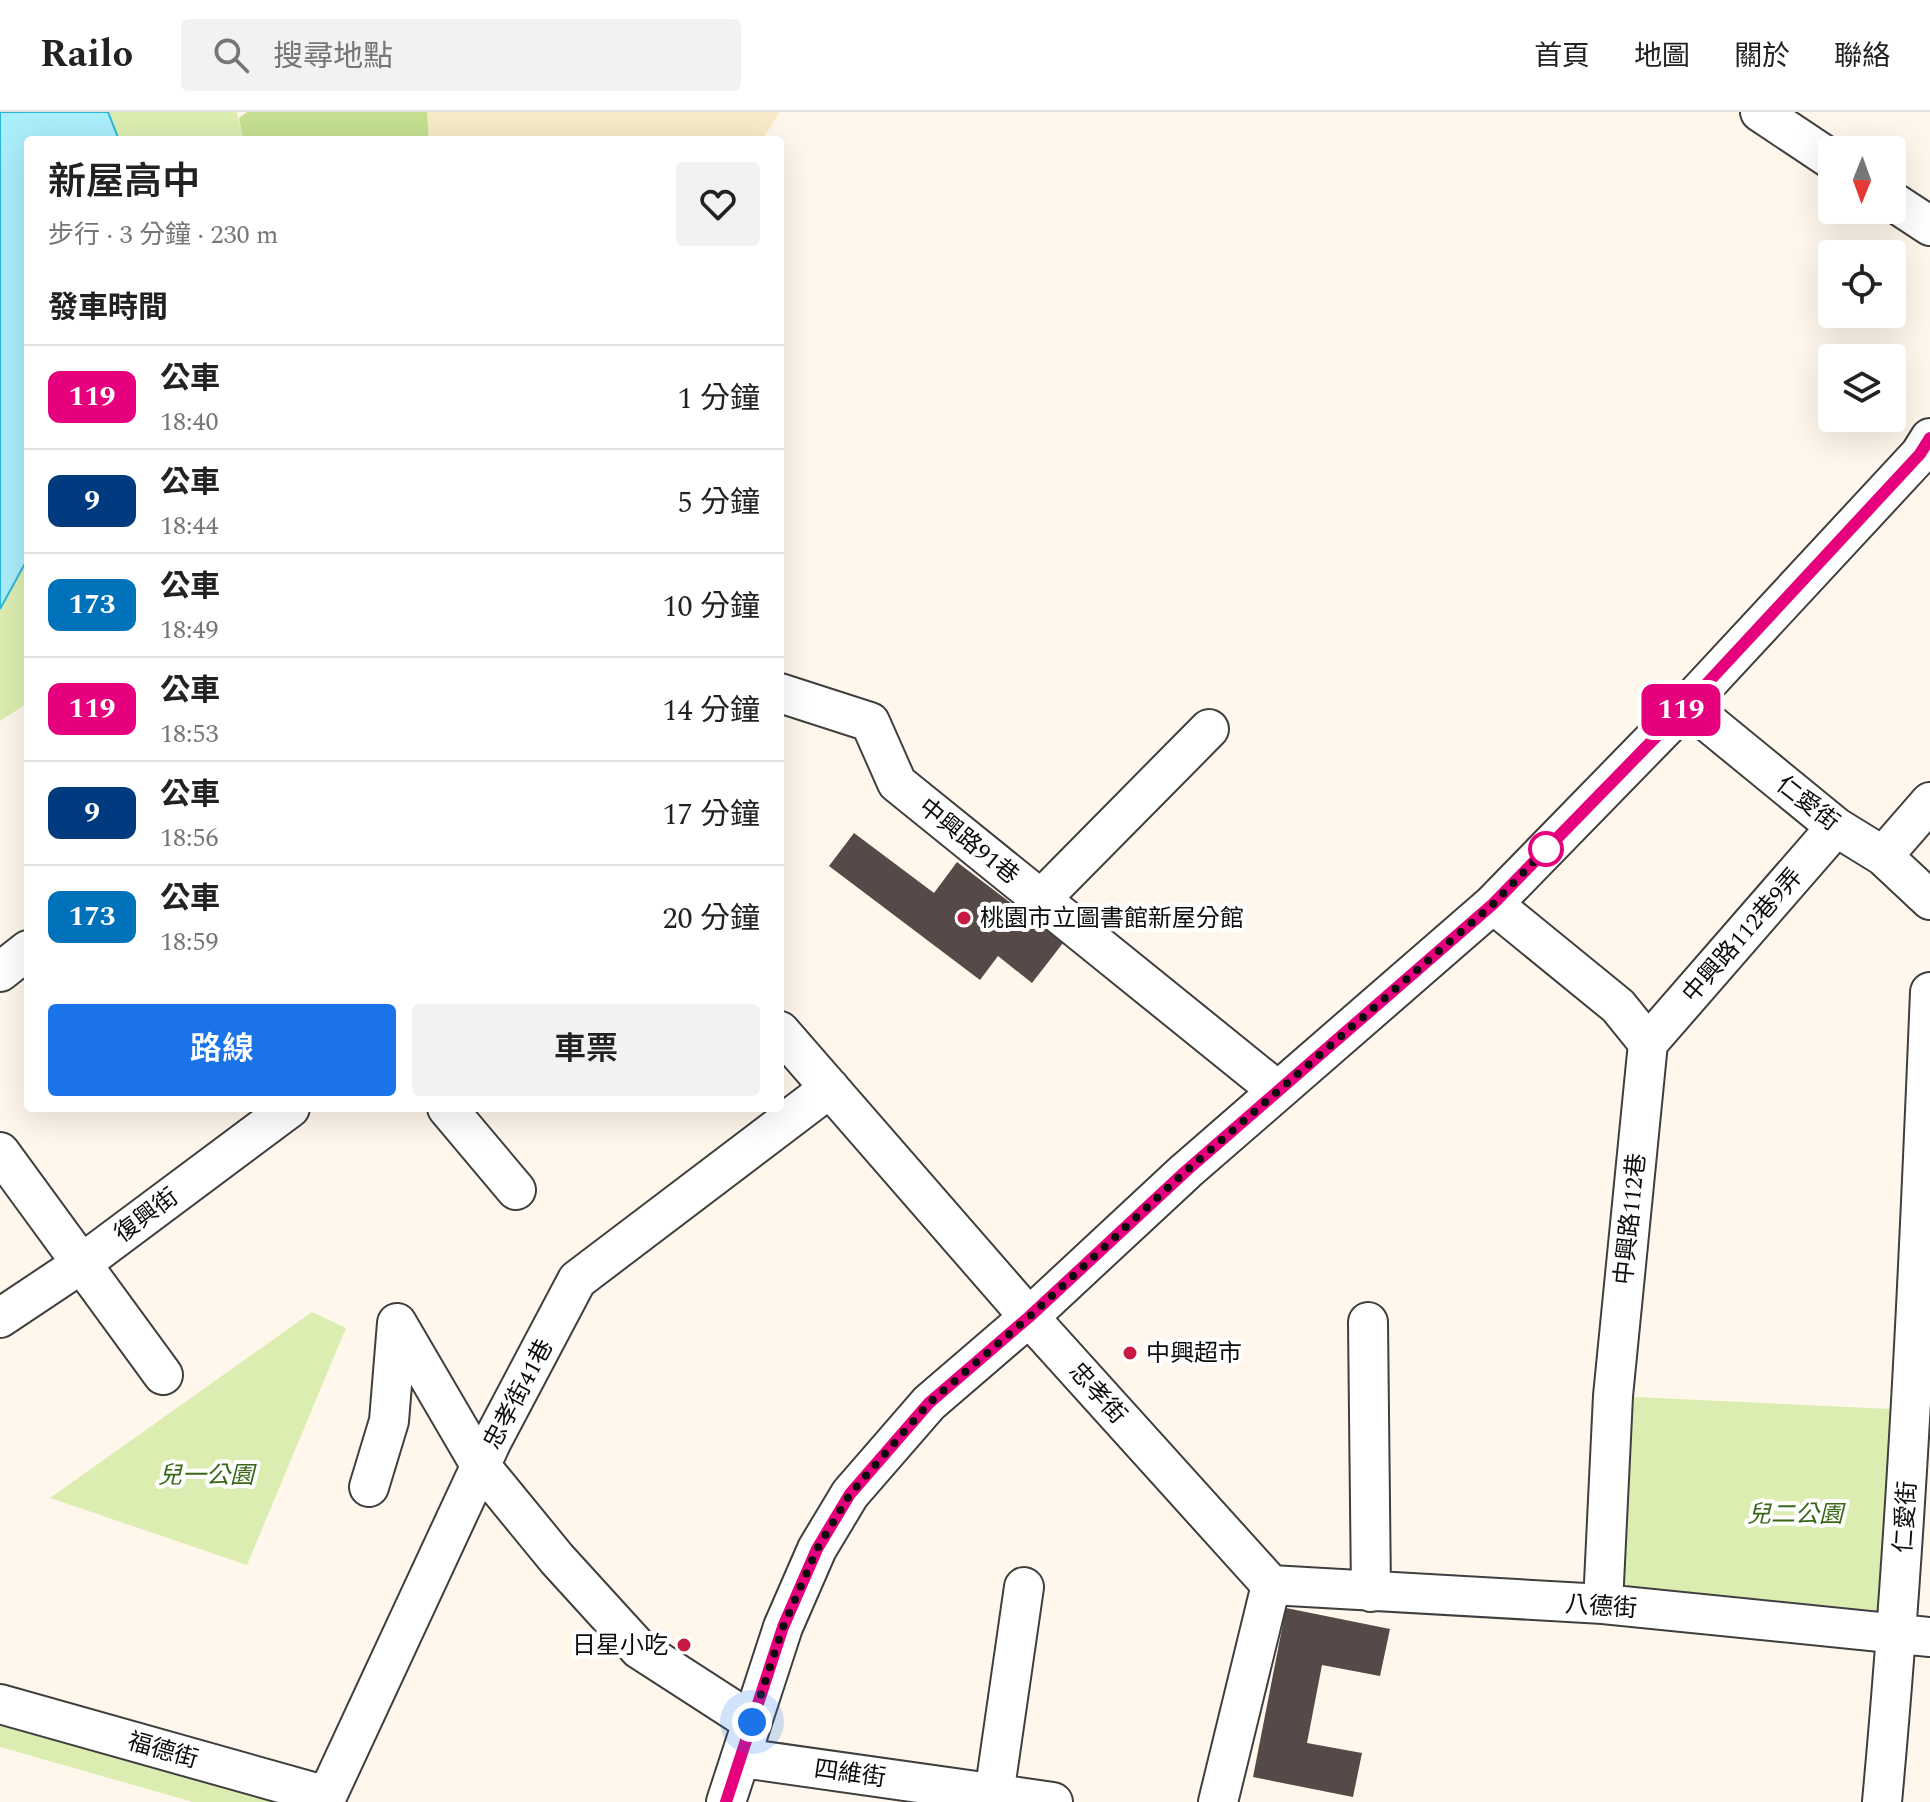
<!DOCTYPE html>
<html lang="zh-TW">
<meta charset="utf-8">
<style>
:root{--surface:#fff;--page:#f2f2f2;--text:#222;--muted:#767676;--line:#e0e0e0;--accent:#1a73e8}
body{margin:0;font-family:Spectral,"Noto Sans TC",serif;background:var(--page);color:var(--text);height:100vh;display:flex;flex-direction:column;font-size:30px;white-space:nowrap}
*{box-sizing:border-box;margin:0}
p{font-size:26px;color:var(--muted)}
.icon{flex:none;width:44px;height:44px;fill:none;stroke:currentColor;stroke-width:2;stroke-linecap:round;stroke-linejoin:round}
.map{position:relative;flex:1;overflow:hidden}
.drawer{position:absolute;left:24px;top:24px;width:760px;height:976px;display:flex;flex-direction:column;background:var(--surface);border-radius:8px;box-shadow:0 8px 32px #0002}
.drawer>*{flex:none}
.badge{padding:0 16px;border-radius:12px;font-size:28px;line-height:52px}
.needle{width:52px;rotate:181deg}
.tools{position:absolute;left:1818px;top:24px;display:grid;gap:16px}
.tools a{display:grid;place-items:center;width:88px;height:88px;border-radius:8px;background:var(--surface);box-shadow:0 8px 32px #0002;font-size:40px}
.you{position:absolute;width:40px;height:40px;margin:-20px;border:6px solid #fff;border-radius:50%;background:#1a73e8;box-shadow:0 0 0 12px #1a73e833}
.map>.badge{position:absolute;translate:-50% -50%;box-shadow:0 0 0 4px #fff}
h2{padding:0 24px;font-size:30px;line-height:72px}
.round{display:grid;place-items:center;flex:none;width:84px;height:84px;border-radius:8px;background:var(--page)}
.overview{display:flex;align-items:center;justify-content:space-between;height:136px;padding:0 24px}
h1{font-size:38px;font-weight:600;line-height:60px}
.primary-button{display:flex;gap:16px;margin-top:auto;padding:16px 24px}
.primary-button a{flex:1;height:92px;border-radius:8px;background:var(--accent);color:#fff;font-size:32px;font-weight:600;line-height:92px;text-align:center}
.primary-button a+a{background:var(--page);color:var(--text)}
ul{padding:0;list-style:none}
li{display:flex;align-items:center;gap:24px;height:104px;padding:0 24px;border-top:2px solid var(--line)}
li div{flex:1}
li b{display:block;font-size:30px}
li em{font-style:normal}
li .badge{min-width:88px;font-weight:700;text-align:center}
header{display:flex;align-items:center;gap:48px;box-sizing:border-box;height:112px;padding:0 40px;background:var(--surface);border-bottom:2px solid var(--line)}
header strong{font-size:38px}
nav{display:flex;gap:44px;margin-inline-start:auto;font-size:28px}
.search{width:560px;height:72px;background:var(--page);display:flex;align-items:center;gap:20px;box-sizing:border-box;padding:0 28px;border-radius:8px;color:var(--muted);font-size:30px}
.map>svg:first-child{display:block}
.farmland{fill:#f7eac8}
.green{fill:#dcedb1}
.forest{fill:#c3df8f}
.water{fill:#aaedfb;stroke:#2bb6d9;stroke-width:2}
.building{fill:#554a47}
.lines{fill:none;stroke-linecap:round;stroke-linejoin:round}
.minor-casing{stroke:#3f3f3f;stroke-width:42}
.minor{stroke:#fff;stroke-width:38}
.line-casing{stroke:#fff;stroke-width:18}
.line{stroke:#e6007e;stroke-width:12}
.walk{stroke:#0c0c0c;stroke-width:8;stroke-dasharray:0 14.4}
.stop-dot{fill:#fff;stroke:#e6007e;stroke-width:4}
.poi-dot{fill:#c71943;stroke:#fff;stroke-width:3}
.labels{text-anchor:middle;stroke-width:8;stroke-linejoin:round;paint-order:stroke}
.street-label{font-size:24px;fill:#0c0c0c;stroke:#fff}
.poi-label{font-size:24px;fill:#0c0c0c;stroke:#fff;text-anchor:start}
.park-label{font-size:24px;font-style:italic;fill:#386817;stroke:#fff}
</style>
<header>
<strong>Railo</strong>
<div class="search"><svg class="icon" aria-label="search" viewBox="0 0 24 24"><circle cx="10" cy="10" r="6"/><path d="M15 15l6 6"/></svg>搜尋地點</div>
<nav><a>首頁</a><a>地圖</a><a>關於</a><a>聯絡</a></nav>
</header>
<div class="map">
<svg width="1930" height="1690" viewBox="0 0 1930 1690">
<rect width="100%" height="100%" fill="#fff7eb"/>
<path class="farmland" d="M427 0H780L762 28H429Z"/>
<path class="green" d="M0 0H237L243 28H28V591L0 609Z
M312 1200 346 1216 247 1453 50 1386Z
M1613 1284 1912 1298 1898 1523 1603 1492Z
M0 1607 292 1690H193L0 1635Z"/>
<path class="forest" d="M247 0H427L429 28H243L239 6Z"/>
<path class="water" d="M0 0H108L119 28H28V446L0 497Z"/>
<path class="building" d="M854 721 934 781 957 750 1063 831 1032 871 998 844 980 868 829 754Z
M1286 1496 1390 1517 1380 1564 1322 1553 1307 1631 1362 1641 1353 1685 1253 1665Z"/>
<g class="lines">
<g class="minor-casing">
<path id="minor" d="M1760 0 1832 48
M1892 89 1930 114
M780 581 870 610 897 671 1278 979
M1687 593 1836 715 1883 744 1930 788
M1883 744 1930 690
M1041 787 1209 617
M1493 792 1618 894 1648 931 1613 1284 1603 1492
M0 860 28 838
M780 919 1029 1205 1271 1473 1218 1690
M1648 931 1836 715
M447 996 516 1078
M0 1040 163 1263
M0 1206 81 1152 290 996
M1368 1210 1371 1480
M397 1211 480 1353 557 1447 639 1537 752 1610
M369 1375 389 1309 397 1211
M1271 1473 1603 1492 1930 1525
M0 1592 327 1684 492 1329 577 1168 830 976
M742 1646 1053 1690
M994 1683 1024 1475
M726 1690 783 1515 817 1437 850 1382 929 1291 1029 1205 1186 1059 1493 792 1687 593 1920 342 1930 326
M1882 1690C1907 1420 1919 1151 1930 880"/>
</g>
<use href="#minor" class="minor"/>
</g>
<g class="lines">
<g class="line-casing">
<path id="line" d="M726 1690 783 1515 817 1437 850 1382 929 1291 1029 1205 1186 1059 1493 792 1687 593 1920 342 1930 326"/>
</g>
<use href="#line" class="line"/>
<path class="walk" d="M752 1610 783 1515 817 1437 850 1382 929 1291 1029 1205 1186 1059 1493 792 1546 737"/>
</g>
<circle class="stop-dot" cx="1546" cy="737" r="16"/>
<g class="poi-dot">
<circle cx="964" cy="806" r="8"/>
<circle cx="1130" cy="1241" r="8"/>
<circle cx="684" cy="1533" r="8"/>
</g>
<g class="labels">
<g class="street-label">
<text transform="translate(1808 691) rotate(38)" y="8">仁愛街</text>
<text transform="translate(969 729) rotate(39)" y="8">中興路91巷</text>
<text transform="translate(1742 823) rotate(-49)" y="8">中興路112巷9弄</text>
<text transform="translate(146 1103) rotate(-37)" y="8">復興街</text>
<text transform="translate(1630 1107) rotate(-84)" y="8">中興路112巷</text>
<text transform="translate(1098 1281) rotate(48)" y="8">忠孝街</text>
<text transform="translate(518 1282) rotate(-62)" y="8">忠孝街41巷</text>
<text transform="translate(1905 1405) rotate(-86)" y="8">仁愛街</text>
<text transform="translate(1601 1494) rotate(4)" y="8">八德街</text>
<text transform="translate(163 1638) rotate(16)" y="8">福德街</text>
<text transform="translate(850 1661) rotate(8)" y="8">四維街</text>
</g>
<g class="poi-label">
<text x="980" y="814">桃園市立圖書館新屋分館</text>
<text x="1146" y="1249">中興超市</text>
<text x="668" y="1541" text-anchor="end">日星小吃</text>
</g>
<g class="park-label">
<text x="206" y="1371">兒一公園</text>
<text x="1795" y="1410">兒二公園</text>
</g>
</g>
</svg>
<div class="tools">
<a><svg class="needle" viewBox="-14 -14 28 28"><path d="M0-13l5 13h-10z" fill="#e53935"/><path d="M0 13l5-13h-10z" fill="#767676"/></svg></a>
<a><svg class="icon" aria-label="locate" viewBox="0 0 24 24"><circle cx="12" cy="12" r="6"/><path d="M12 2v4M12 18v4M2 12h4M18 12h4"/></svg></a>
<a><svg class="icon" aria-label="layers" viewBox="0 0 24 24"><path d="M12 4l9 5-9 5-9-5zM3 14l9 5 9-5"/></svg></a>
</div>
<div class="you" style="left:752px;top:1610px"></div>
<b class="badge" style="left:1681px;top:598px;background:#e6007e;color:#fff">119</b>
<section class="drawer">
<div class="overview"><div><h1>新屋高中</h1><p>步行 · 3 分鐘 · 230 m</p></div><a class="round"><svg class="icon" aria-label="heart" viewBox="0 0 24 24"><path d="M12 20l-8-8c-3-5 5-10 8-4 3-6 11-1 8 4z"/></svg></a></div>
<h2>發車時間</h2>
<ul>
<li><span class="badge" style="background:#e6007e;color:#fff">119</span><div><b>公車</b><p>18:40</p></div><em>1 分鐘</em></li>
<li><span class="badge" style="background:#003b80;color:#fff">9</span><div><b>公車</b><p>18:44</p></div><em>5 分鐘</em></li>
<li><span class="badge" style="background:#0072bc;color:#fff">173</span><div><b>公車</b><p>18:49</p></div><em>10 分鐘</em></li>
<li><span class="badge" style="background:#e6007e;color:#fff">119</span><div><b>公車</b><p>18:53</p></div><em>14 分鐘</em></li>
<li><span class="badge" style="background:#003b80;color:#fff">9</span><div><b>公車</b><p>18:56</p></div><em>17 分鐘</em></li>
<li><span class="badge" style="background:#0072bc;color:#fff">173</span><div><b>公車</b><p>18:59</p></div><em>20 分鐘</em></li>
</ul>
<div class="primary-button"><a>路線</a><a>車票</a></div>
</section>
</div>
